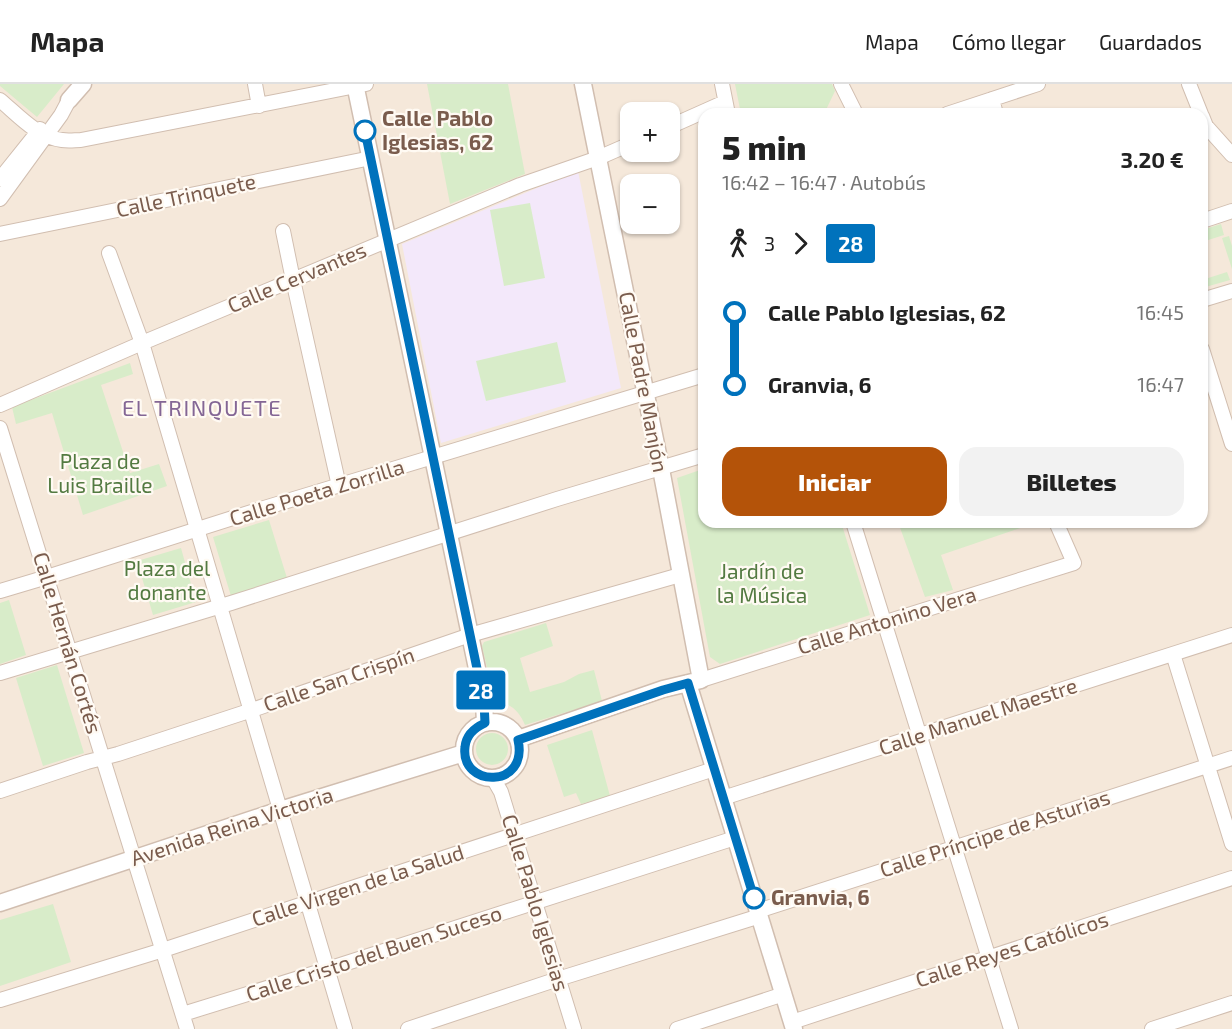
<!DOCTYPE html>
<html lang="es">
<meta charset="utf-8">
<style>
:root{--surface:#fff;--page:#f2f2f2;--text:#222;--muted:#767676;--line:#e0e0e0;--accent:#b45309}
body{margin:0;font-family:"Exo 2",sans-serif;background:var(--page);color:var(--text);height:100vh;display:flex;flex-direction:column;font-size:22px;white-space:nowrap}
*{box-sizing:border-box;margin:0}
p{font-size:20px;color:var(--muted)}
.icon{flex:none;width:33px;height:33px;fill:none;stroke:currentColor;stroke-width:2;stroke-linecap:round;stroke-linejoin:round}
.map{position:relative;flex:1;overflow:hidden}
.panel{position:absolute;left:698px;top:24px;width:510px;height:420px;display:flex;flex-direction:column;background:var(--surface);border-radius:18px;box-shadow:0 2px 4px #0004}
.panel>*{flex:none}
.badge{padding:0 12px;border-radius:4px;font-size:21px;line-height:39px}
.tools{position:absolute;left:620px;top:18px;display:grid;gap:12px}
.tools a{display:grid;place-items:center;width:60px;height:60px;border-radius:12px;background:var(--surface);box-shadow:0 2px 4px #0004;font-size:30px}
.map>.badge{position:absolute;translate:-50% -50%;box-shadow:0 0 0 3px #fff}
.legs{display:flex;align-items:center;gap:9px;height:66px;padding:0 24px;font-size:20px}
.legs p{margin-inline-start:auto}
.overview{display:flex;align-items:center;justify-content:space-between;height:102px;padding:0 24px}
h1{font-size:33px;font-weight:800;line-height:45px}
.action{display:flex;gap:12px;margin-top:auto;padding:12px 24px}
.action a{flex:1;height:69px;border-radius:18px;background:var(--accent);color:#fff;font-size:24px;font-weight:800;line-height:69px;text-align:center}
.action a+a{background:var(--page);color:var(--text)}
ul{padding:0 24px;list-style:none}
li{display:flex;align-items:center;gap:21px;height:72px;font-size:22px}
li i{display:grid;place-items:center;width:9px;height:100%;margin:0 8px;background:currentColor}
li i::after{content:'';width:15px;height:15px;margin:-8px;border:4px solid;border-radius:50%;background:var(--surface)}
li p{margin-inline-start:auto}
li:first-child i{background:linear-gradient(#0000 50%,currentColor 0)}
li:last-child i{background:linear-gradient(currentColor 50%,#0000 0)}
header{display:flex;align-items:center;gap:36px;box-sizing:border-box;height:84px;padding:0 30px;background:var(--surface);border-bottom:2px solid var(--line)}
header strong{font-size:28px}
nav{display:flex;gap:33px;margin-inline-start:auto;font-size:21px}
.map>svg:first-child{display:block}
.residential{fill:#f5e8da;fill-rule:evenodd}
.education{fill:#f3e8fa}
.green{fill:#d8ecc9}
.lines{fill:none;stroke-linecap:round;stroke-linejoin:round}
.minor-casing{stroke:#d1beb0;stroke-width:16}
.tertiary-casing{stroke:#d1beb0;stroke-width:19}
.minor{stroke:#fff;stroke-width:14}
.tertiary{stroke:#fff;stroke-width:16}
.line-1-casing{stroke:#fff;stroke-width:14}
.line-1{stroke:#0072bc;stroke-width:9}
.stop-1-dot{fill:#fff;stroke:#0072bc;stroke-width:3}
.labels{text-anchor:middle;stroke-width:4.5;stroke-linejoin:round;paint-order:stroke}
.stop-label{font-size:21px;font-weight:bold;fill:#7a5c4d;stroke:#fffaf3;text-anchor:start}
.street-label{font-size:21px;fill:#7a5c4d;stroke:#fffaf3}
.park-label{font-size:21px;fill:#537a41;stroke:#fffaf3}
.neighbourhood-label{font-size:22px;letter-spacing:1.5px;fill:#846695;stroke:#fffaf3}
</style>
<header>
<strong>Mapa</strong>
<nav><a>Mapa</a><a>Cómo llegar</a><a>Guardados</a></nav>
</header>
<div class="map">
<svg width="1232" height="945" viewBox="0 0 1232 945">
<rect width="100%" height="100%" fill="#fdf6ec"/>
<path class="residential" d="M0 0H1232V945H0ZM630 28H669V68H630ZM704 30H1202V438H704ZM630 100H669V140H630Z"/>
<path class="education" d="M578 87 621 304 441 359 402 160Z"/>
<path class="green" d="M0 0H64L37 33 0 2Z
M427 0H508L525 90 450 120Z
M735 0H832L835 7 824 30H741Z
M530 119 545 194 504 202 490 126Z
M1221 140 1224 151 1202 158V146Z
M1229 152 1232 162V185L1222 154Z
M1227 188 1230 196 1202 204V196Z
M557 258 566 298 486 317 476 277Z
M130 279 133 290 101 301 130 389 159 380 167 402 83 431 52 329 16 340 12 323Z
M703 385 704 438H841L870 531 720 580 710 573 677 394Z
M269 436 287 494 231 512 213 453Z
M898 438H1028L1029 441 941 471 953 506 925 513Z
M181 464 196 518 153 531 137 477Z
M9 516 26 571 0 580V519Z
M546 539 553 562 520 574 530 608 564 598 579 590 594 586 602 617 525 641C519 627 511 619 495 618L482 562 484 558Z
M57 581 84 669 43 682 16 594Z
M592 646 610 712 581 720 576 709 564 713 547 661Z
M476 665a16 16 0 1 1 32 0a16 16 0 1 1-32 0Z
M53 820 71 878 0 902V836Z"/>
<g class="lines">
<g class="minor-casing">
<path id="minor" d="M255 0 259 22
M722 0 728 30
M841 0 856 30
M1189 0 1201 30
M992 15 996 30
M0 16C19 32 37 53 62 56 69 57 75 56 81 56L366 0
M947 30 1038 0
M1202 32 1206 42 1232 71
M669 43 725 18
M0 95 40 45
M0 115 61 31 69 16
M1202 137 1232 127
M283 147 293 196 339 402
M0 150 371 74
M109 169 142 259 345 945
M1202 216 1232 207
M1202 265 1232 360
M0 321 142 259 520 101 598 74 630 60
M0 344 187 945
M853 438 1011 945
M0 507 47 493 264 424 704 291
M1173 570 1232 760
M0 589 231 519 557 415 704 371
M701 596 1074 479 1056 438
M493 694 501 708 574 945
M0 707 87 678 118 670 252 626 470 551 680 491
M723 714 1232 551
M758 827 1232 674
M0 916 163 866 714 685
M183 930 328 885 735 754
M792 938 1232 794
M408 945 558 895 760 832
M677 945 784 910
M1152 945 1232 919"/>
</g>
<g class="tertiary-casing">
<path id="tertiary" d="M355 0 484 618 485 639
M69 16 83 0
M688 599 794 945
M464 666a28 28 0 1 1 56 0a28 28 0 1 1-56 0Z
M518 655 663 605 701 596 661 385 583 0
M0 819 280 726 464 669"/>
</g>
<use href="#minor" class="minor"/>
<use href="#tertiary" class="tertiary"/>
</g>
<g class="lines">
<g class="line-1-casing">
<path id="line-1" d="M365 47 484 618 485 639C474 644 466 651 465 663 460 704 529 705 518 656L663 606 688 599 754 814"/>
</g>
<use href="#line-1" class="line-1"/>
</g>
<g class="stop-1-dot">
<circle cx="365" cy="47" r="10"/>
<circle cx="754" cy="814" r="10"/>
</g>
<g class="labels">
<g class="stop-label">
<text x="382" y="42">Calle Pablo<tspan x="382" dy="24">Iglesias, 62</tspan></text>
<text x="771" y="821">Granvia, 6</text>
</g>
<g class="street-label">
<text transform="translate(186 112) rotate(-12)" y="7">Calle Trinquete</text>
<text transform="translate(297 194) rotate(-23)" y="7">Calle Cervantes</text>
<text transform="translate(643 298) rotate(79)" y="7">Calle Padre Manjón</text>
<text transform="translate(317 409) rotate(-17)" y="7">Calle Poeta Zorrilla</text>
<text transform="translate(887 537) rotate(-17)" y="7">Calle Antonino Vera</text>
<text transform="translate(67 559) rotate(73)" y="7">Calle Hernán Cortés</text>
<text transform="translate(339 596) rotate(-19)" y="7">Calle San Crispín</text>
<text transform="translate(978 633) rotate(-18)" y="7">Calle Manuel Maestre</text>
<text transform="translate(232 743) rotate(-18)" y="7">Avenida Reina Victoria</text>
<text transform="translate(995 750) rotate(-18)" y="7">Calle Príncipe de Asturias</text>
<text transform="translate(358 802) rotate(-18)" y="7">Calle Virgen de la Salud</text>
<text transform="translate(535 819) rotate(73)" y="7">Calle Pablo Iglesias</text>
<text transform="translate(1012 866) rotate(-18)" y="7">Calle Reyes Católicos</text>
<text transform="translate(374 870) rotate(-18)" y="7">Calle Cristo del Buen Suceso</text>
</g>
<g class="park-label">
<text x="100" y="385">Plaza de<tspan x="100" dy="24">Luis Braille</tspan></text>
<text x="167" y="492">Plaza del<tspan x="167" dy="24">donante</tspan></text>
<text x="762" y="495">Jardín de<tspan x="762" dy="24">la Música</tspan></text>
</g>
<g class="neighbourhood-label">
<text x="202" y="332">EL TRINQUETE</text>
</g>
</g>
</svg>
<div class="tools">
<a>+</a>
<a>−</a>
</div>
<b class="badge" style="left:481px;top:606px;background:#0072bc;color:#fff">28</b>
<section class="panel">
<div class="overview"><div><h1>5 min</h1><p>16:42 – 16:47 · Autobús</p></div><b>3.20 €</b></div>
<div class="legs"><svg class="icon" aria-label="walk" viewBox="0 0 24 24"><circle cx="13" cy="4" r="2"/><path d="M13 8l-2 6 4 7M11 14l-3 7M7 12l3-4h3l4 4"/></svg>3<svg class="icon" aria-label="forward" viewBox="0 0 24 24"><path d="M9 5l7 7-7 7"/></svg><b class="badge" style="background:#0072bc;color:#fff">28</b></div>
<ul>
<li><i style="color:#0072bc"></i><b>Calle Pablo Iglesias, 62</b><p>16:45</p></li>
<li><i style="color:#0072bc"></i><b>Granvia, 6</b><p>16:47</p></li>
</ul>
<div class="action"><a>Iniciar</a><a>Billetes</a></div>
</section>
</div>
